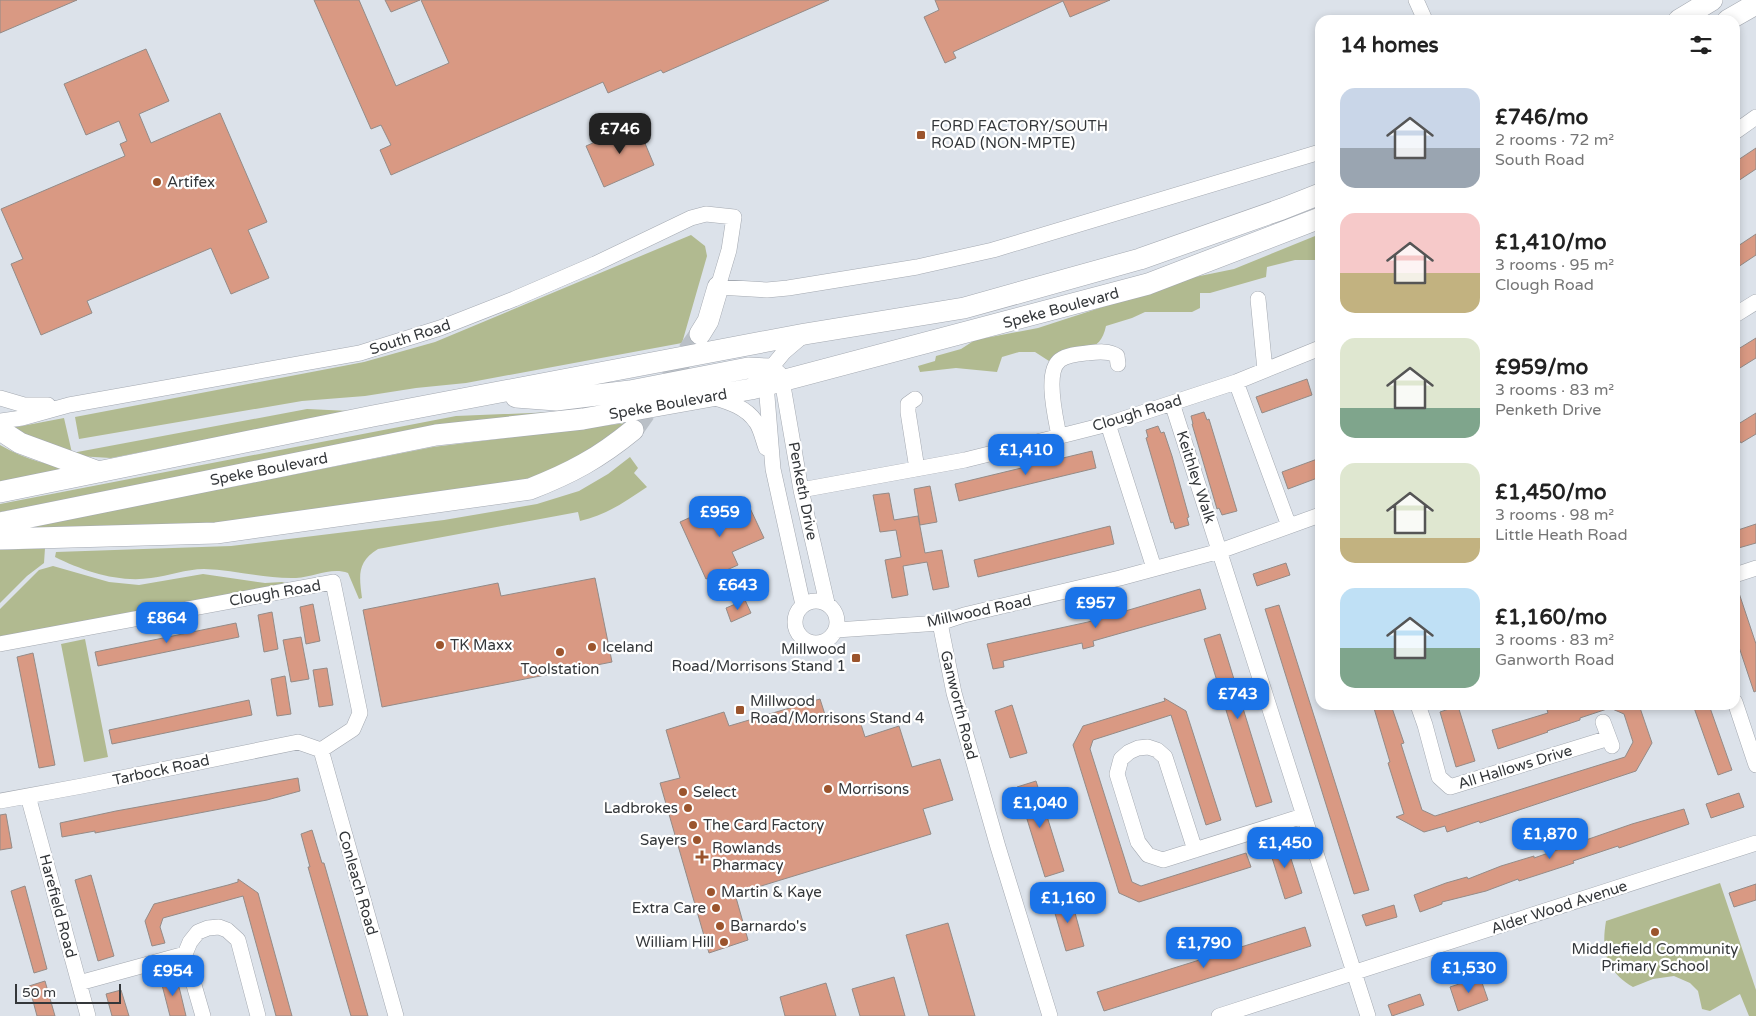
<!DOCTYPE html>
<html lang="en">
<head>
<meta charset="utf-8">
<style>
	body { margin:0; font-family:"Varela Round",sans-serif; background:#f2f2f2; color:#222; height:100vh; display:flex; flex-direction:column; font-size:19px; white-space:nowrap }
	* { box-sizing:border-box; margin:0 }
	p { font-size:16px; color:#767676 }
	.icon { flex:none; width:28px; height:28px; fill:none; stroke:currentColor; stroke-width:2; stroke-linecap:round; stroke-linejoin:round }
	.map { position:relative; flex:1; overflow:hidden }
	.side { position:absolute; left:1315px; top:15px; width:425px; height:695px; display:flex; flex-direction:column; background:#fff; border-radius:15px; box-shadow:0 2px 8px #0003 }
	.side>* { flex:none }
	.scale { position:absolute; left:15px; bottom:12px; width:106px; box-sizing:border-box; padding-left:5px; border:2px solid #34373a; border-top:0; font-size:14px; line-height:18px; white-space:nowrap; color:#34373a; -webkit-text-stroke:4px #fff; paint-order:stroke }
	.price { position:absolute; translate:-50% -42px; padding:0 11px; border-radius:10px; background:#1a73e8; color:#fff; font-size:16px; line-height:32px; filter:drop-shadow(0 1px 2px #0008) }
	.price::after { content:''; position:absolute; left:50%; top:30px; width:15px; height:11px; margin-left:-8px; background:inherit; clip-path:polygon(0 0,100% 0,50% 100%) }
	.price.current { background:#222; color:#fff }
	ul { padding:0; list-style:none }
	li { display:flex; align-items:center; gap:15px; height:125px; padding:0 25px }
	li span { display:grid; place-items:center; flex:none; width:140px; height:100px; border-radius:15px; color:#555 }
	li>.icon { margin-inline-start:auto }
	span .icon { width:60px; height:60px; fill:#fffc; stroke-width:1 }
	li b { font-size:21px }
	h2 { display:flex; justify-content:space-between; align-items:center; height:60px; padding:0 25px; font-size:21px }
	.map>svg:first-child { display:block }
</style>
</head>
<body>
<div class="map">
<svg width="1756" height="1016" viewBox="0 0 1756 1016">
	<rect width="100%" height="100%" fill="#dce2ea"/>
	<path fill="#b1ba90" d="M1320,234V260H1295L1267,267L1266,277L1210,293H1200V308L1192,312H1145L1132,318L1106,326C1100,355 1080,347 1058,354C1055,355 1052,358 1049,361L1035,352H1019L1002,357L997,372L956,368L920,372L918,366L935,361L936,356L961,349L975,340L1038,328L1195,277L1234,269Z
		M691,235L705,246L707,256L682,343L466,383L416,388L365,396L302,401L79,439L75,417L364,362L435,342Z
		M307,409L350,411L111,458L61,455L1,430L64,418L72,453Z
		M554,412L0,512V504L456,416Z
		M626,423L575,463L527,479L221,524L0,529L237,486L433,447Z
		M0,445C26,460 51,466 81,470L0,485Z
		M630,457L638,468L634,473L647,487C625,502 606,515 580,521L578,512L378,549C357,562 359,575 362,598L359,599L348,573C331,567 314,577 296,578C265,579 235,570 204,569C186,569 169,576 151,578C119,583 83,571 55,557L56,552L231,546L444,520L537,504L579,491L608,474Z
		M45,548L44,563L27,576L0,603V550Z
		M53,566L109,582L139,585L203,574L265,583L282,582L289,584L0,641V609L39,570Z
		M85,639L108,757L84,762L61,644Z
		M1720,883L1756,990V1016H1749L1740,994L1710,1011L1702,1009L1698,991L1690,983L1674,976L1653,979L1633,987C1606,971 1601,951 1606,921Z"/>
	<path fill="#d99983" stroke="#948b87" d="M0,0H77L0,33Z
		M314,0H359L396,86L449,63L421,0H829L663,73L661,70L608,93L603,82L391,175L380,150L391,145L381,125L371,129Z
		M385,0H420L391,12Z
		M935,0H1110L1070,17L1063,1L953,52L956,58L945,63L924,17L939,10Z
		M146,49L169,101L139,114L151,143L220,113L267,222L248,230L269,278L231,294L211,248L87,301L92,313L41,335L11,264L23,259L1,209L125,156L120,144L127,141L119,121L86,135L64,84Z
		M637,124L654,165L604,187L586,146Z
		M1756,148V169L1735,183V162Z
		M1756,234V255L1735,269V248Z
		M1756,338V358L1735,371V351Z
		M1307,379L1312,395L1262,413L1256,397Z
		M1204,412L1207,420L1209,419L1237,511L1222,515L1219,508L1217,509L1192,424H1193L1191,416Z
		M1756,413V434L1741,443L1735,433V426Z
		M1158,426L1161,433L1164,432L1172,456L1189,517L1187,518L1189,525L1175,529L1173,522L1171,523L1146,438L1148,437L1146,430Z
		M1092,451L1096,468L959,501L955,484Z
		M1320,458V477L1288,489L1282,472Z
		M930,486L937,522L920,525L914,489Z
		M889,493L894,520L918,516L925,553L942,550L949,587L933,590L927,562L903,566L908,595L892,598L885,560L901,557L896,530L880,532L873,495Z
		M749,506L764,538L732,552L738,565L706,579L680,522L713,507L719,520Z
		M1756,524V543L1735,549V531Z
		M1110,526L1114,544L978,577L974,560Z
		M1286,563L1290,575L1257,586L1253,574Z
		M595,578L612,662L382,707L363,610L498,583L501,596Z
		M1737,587L1756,644V691L1754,692L1735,635V588Z
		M1200,589L1206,609L1093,641L1094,646L1083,649L1082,643L1003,661L1004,667L993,669L987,644L1088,622Z
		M745,600L751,613L731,622L726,608Z
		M313,604L320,641L306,644L300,607Z
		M1279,605L1369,890L1354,894L1265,609Z
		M272,612L278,649L264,652L258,615Z
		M236,623L239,637L98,666L95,652Z
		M1220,634L1272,802L1256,807L1204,639Z
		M301,637L309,679L291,682L283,640Z
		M33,653L55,765L39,768L17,657Z
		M327,668L333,705L319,707L313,670Z
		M285,676L291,714L277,716L271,679Z
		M1164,698L1186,711L1221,820L1206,825L1171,715L1093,740L1090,749L1132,882L1141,886L1246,853L1251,867L1139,902L1119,893L1073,745L1083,726L1165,701Z
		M820,699L828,724L858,715L865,737L899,726L912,767L940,759L953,800L923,809L931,834L735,894L748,940L709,953L660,783L680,778L666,730L724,712L729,726Z
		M249,700L252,715L112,744L109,730Z
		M1012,705L1027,753L1010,758L995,711Z
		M1373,705H1391L1404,743L1401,744L1422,810L1435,816L1625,757L1633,742L1624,714L1610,708L1580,718V720L1547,731L1548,732L1498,749L1492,730L1548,713L1547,710L1565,705H1639L1652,743L1636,771L1480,823L1479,821L1447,832L1445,826L1424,832L1396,817L1404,814L1388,763L1390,762Z
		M1693,705H1709L1732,770L1718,775Z
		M1458,706L1475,761L1456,767L1440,712Z
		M298,778L300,791L267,800L95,833V831L62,837L60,823L116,811Z
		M1036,781L1064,871L1045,877L1017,787Z
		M1739,793L1744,807L1711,818L1706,804Z
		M1684,809L1689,824L1619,848L1618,846L1573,861L1574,863L1562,867L1519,881L1518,879L1486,891L1442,902V904L1420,912L1414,895L1446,883L1467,877L1468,879L1501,866L1534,856V858L1632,824Z
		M6,814L12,848L0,850V815Z
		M312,830L322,863H324L368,1016H351L308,867H310L301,834Z
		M1285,840L1302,893L1285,899L1268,845Z
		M91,875L114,956L98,961L75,880Z
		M238,879L258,893L292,1016H276L243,896L163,918L160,927L165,943L152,946L145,921L154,904L228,885L238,882Z
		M1756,884V900L1734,907L1729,893Z
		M25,886L47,969L34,973L11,891Z
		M1071,898L1084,946L1066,951L1052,903Z
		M1394,905L1397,917L1366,926L1362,915Z
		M948,923L975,1016H929L906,935Z
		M1305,927L1311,946L1104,1011L1097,992Z
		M176,977L180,991L186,1016H170L161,981Z
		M894,977L905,1016H860L852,989Z
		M1480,977L1488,1000L1458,1011L1450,987Z
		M45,981L55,1016H37L29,986Z
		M826,983L836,1016H785L780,997Z
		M121,990L129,1016H112L106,994Z
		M1420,994L1424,1005L1392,1016L1388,1005Z"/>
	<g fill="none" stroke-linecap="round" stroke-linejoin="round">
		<path stroke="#bac0c7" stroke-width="21" stroke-dasharray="21 11" stroke-linecap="butt" d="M633,430L700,334"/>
		<g stroke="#a4a9b1" stroke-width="16">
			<path id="minor" d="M1416,0L1425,20
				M1735,132L1756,117
				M1258,299L1265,370
				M1735,315L1756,302
				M782,380L801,490L827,603
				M1236,382L1289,526
				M712,397C729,402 746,407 756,422C761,429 763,440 766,448
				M0,398L24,405H48
				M915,399L908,404V412L917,469
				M1172,403L1368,1016
				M0,421L22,418L69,405L360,353L440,328L514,299L595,264L691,218L706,214L734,217L729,250L718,287L767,290L788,288L917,267L993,250L1320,152
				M1108,424L1154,568
				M1059,436C1056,419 1044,372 1060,360C1067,355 1078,354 1087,353C1096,352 1109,350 1117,356L1118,364
				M801,490L965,460L1108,424L1236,382L1320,348
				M1735,575L1756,568
				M795 622a21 21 0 1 1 42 0a21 21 0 1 1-42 0Z
				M803,605L773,469L766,384L770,369L784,352L804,335
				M940,623L954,693L998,847L1050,1016
				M836,630L940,623L964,615L1120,578L1220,551L1320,515
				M0,644L333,582L360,713L353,729L321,750
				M1735,702L1756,765
				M1418,705L1425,725L1439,777L1450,787L1609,738
				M1603,722L1612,746
				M321,750L396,1016
				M28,796L88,1016
				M0,801L82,786L298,742L321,750
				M1195,850L1165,757L1157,750L1148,747L1138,748L1129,752L1121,759L1117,774L1138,842L1148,855L1163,860L1303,816
				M79,983L185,954
				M203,1016L185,954L190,942L198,932L208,928L219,927L227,930L238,940L258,1016
				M1219,1016L1756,843"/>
		</g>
		<g stroke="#a4a9b1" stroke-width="22">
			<path id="highway" d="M1679,20L1712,0
				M1728,20L1756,4
				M700,334L708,321L718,287
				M516,397L556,400L630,391L748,368L770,369L782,380
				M0,430L20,443L99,472
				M0,492L373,416L805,334L964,308L1140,259L1282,209L1320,194
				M0,523L436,435L583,419L751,389L1148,284L1320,218
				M0,539L216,533L530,489C571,473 599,458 633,430"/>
		</g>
		<use href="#minor" stroke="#fff" stroke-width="15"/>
		<use href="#highway" stroke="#fff" stroke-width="21"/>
	</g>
	<g fill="#9b542d" stroke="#fff" stroke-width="2">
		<rect x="916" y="130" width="10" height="10" rx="2.5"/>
		<circle cx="157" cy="182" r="5"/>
		<circle cx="440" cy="645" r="5"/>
		<circle cx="592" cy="647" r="5"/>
		<circle cx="560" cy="652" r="5"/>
		<rect x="851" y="653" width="10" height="10" rx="2.5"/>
		<rect x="735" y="705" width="10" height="10" rx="2.5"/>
		<circle cx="828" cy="789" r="5"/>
		<circle cx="683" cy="792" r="5"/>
		<circle cx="688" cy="808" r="5"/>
		<circle cx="693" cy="825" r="5"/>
		<circle cx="697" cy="840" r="5"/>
		<path d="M699.5 849.5h5v5h5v5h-5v5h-5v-5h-5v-5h5z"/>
		<circle cx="711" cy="892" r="5"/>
		<circle cx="716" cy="908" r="5"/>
		<circle cx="720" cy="926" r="5"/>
		<circle cx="1655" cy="932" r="5"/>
		<circle cx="724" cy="942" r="5"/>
	</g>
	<g text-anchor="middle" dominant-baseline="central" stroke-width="4.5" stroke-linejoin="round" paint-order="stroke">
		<g font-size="15" fill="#34373a" stroke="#fff" text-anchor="start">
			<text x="931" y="126">FORD FACTORY/SOUTH<tspan x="931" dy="17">ROAD (NON-MPTE)</tspan></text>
			<text x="167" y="182">Artifex</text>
			<text x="450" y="645">TK Maxx</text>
			<text x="602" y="647">Iceland</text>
			<text x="846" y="649" text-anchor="end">Millwood<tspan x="846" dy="17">Road/Morrisons Stand 1</tspan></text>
			<text x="560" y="669" text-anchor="middle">Toolstation</text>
			<text x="750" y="701">Millwood<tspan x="750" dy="17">Road/Morrisons Stand 4</tspan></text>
			<text x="838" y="789">Morrisons</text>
			<text x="693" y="792">Select</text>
			<text x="678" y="808" text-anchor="end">Ladbrokes</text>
			<text x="703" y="825">The Card Factory</text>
			<text x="687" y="840" text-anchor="end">Sayers</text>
			<text x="712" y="848">Rowlands<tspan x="712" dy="17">Pharmacy</tspan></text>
			<text x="721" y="892">Martin &amp; Kaye</text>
			<text x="706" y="908" text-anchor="end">Extra Care</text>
			<text x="730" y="926">Barnardo's</text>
			<text x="714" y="942" text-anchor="end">William Hill</text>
			<text x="1655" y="949" text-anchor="middle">Middlefield Community<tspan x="1655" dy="17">Primary School</tspan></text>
		</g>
		<g font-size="15" fill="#34373a" stroke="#fff">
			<text transform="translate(1061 308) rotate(-15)">Speke Boulevard</text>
			<text transform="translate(410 337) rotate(-18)">South Road</text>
			<text transform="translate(668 404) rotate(-10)">Speke Boulevard</text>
			<text transform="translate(1137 413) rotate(-17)">Clough Road</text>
			<text transform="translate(269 469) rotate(-11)">Speke Boulevard</text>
			<text transform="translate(1196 477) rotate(72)">Keithley Walk</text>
			<text transform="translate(803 491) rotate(79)">Penketh Drive</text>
			<text transform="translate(275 593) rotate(-10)">Clough Road</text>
			<text transform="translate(979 611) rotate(-12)">Millwood Road</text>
			<text transform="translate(959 705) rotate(76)">Ganworth Road</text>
			<text transform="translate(1515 767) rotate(-17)">All Hallows Drive</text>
			<text transform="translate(161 770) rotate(-12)">Tarbock Road</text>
			<text transform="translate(358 883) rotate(74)">Conleach Road</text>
			<text transform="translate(58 906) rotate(75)">Harefield Road</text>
			<text transform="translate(1559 907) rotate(-18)">Alder Wood Avenue</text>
		</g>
	</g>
</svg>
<div class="scale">50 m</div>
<b class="price current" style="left:620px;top:155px">£746</b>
<b class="price" style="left:1026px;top:476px">£1,410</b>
<b class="price" style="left:720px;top:538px">£959</b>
<b class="price" style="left:738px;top:611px">£643</b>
<b class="price" style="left:1096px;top:629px">£957</b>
<b class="price" style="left:167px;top:644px">£864</b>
<b class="price" style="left:1238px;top:720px">£743</b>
<b class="price" style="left:1040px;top:829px">£1,040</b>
<b class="price" style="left:1550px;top:860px">£1,870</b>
<b class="price" style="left:1285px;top:869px">£1,450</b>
<b class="price" style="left:1068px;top:924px">£1,160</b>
<b class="price" style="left:1204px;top:969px">£1,790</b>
<b class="price" style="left:1469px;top:994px">£1,530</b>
<b class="price" style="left:173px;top:997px">£954</b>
<section class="side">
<h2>14 homes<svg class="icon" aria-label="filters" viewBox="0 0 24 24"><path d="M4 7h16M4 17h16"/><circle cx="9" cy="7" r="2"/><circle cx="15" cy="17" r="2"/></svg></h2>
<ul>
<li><span style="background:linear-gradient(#c9d6e8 60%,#9aa5b1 0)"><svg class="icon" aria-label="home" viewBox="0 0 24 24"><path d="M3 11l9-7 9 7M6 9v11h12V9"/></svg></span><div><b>£746/mo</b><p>2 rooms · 72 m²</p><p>South Road</p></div></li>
<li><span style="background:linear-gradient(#f6c9c9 60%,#c2b280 0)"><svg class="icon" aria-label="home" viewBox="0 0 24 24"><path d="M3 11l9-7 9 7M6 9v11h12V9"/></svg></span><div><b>£1,410/mo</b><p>3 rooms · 95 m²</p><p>Clough Road</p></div></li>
<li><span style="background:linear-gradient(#dfe7d0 70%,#7fa58c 0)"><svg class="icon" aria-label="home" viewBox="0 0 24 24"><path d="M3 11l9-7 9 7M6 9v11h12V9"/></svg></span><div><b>£959/mo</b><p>3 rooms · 83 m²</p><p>Penketh Drive</p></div></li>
<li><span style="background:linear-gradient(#dfe7d0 75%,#c2b280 0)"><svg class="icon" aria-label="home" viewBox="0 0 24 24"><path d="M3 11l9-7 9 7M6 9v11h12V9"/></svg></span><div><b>£1,450/mo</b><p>3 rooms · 98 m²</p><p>Little Heath Road</p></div></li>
<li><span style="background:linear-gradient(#bfe0f5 60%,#7fa58c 0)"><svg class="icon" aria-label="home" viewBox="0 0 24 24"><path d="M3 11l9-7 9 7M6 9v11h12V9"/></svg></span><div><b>£1,160/mo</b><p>3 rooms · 83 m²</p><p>Ganworth Road</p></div></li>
</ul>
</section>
</div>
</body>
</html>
